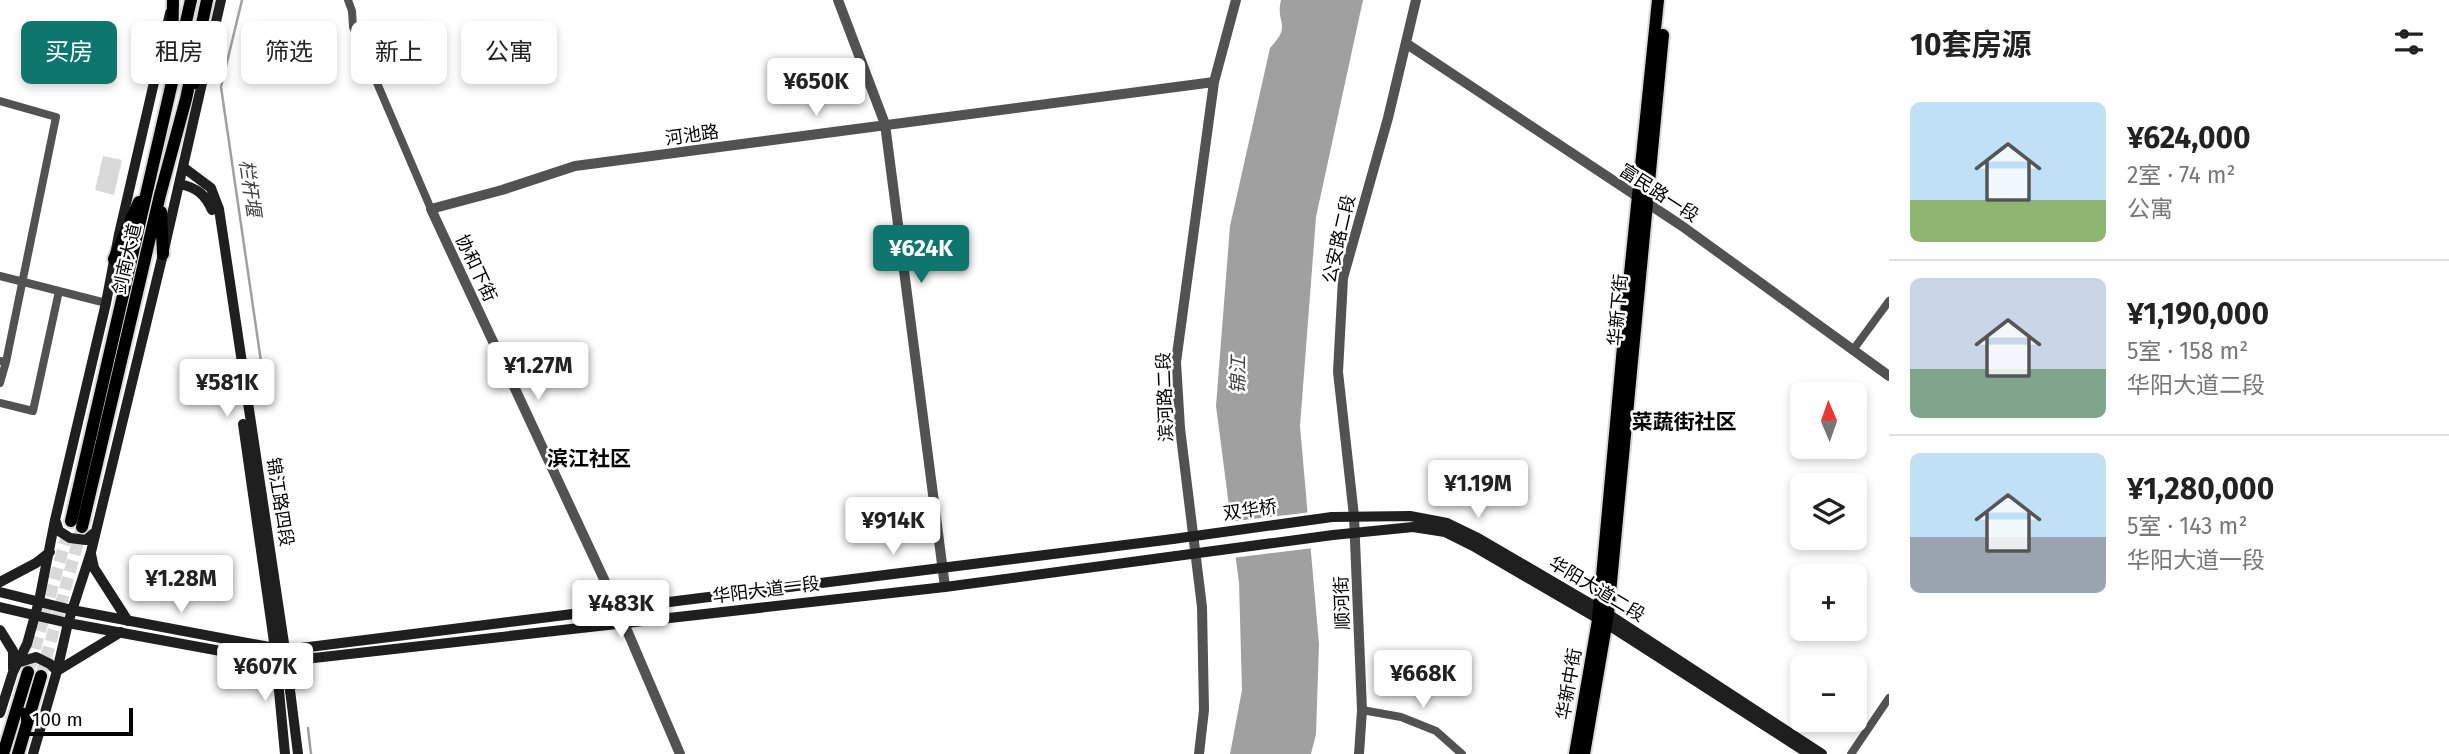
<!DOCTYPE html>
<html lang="zh">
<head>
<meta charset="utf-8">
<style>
	body { margin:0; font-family:"Fira Sans","Noto Sans SC",sans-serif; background:#f2f2f2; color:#222; height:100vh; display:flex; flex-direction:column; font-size:26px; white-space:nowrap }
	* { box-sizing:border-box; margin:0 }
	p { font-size:23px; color:#767676 }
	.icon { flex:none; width:38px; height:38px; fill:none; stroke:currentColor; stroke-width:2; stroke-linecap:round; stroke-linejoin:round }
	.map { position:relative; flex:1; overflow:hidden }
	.sheet { display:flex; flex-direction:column; background:#fff; width:560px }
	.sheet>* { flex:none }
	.banner { position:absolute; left:21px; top:21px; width:665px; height:63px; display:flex; gap:14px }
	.needle { width:46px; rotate:358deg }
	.buttons { position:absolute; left:1790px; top:382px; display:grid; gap:14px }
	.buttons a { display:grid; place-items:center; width:77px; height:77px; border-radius:10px; background:#fff; box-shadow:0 4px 10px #0003; font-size:35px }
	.scale { position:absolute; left:21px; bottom:18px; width:112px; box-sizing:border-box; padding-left:7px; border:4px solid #000; border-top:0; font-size:19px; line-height:24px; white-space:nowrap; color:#000; -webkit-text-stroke:5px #fff; paint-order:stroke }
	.price { position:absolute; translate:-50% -60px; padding:0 16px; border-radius:7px; background:#fff; color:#222; font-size:23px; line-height:46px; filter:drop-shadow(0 2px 4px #0008) }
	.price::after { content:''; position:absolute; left:50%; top:42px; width:21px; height:16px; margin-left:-10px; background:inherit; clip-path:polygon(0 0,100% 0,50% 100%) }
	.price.current { background:#0f766e; color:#fff }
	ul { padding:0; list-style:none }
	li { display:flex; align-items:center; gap:21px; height:175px; padding:0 21px }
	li+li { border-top:2px solid #e0e0e0 }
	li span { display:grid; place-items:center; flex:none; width:196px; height:140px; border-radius:10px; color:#555 }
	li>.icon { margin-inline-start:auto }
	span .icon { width:84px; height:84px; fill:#fffc; stroke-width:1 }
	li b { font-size:30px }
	h2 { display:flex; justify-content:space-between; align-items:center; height:84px; padding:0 21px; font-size:30px }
	.pill { padding:0 24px; border-radius:10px; background:#fff; box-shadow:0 4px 10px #0003; font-size:24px; line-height:63px }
	.pill.current { background:#0f766e; color:#fff }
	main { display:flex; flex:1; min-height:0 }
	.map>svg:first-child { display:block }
</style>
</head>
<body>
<main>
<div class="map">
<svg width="1889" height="754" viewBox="0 0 1889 754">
	<rect width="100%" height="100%" fill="#fff"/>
	<path fill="#d9d9d9" d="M103,156L122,160L114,195L95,190Z"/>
	<path fill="#a0a0a0" d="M1281,0H1363L1316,217L1300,426L1319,644L1316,734L1311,754H1230L1242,690L1239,583L1216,406L1230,226L1270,48C1293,24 1275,24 1281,0Z"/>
	<path fill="#fff" d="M1311,512L1314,548L1232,558L1228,522Z"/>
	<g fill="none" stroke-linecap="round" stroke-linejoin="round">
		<path stroke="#a0a0a0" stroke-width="2.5" d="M242,0L221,87L264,382
			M308,728L311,754"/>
		<path stroke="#d9d9d9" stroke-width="12" stroke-dasharray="12 6" stroke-linecap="butt" d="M30,666L71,521
			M41,676L81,531"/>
		<g stroke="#dbdbdb" stroke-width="16">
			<path id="primary" d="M1575,754L1598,620L1627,303L1658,0
				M1584,754L1608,614L1663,35"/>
		</g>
		<g stroke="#dbdbdb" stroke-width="16">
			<path id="trunk" d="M172,56L173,0
				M194,83L211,49
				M161,212L163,254
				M114,259L139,202
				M71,521L191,0
				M82,527L160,195L186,99L207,0
				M3,754L28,672
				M18,754L41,676"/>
		</g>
		<path stroke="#525252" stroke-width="8" d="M348,0L352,11L353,27L431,209
			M0,101L56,117L6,362L0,361
			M0,276L106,303
			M1853,350L1889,301
			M0,383L6,362
			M0,403L33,411L59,291
			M1362,710L1401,717L1436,731L1462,754
			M1851,754L1889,698"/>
		<path stroke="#525252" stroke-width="10" d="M838,0L885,124L945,587
			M1407,44L1682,226L1889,376
			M680,754L617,607L431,209L502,190L575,166L1214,82
			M1199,754L1204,710L1202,607L1180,428L1176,362L1214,82L1236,0
			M1359,754L1362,710L1354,516L1338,372L1343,278L1388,118L1416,0"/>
		<path stroke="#1f1f1f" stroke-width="10" d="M183,167L211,188L219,209L285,650L298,754
			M180,184C197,188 205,194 212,210
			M243,424L275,649L285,754
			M1332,517L1410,516L1447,523L1478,538L1608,614L1822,754
			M56,522L59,531L70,538L86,540L94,533
			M1333,535L1413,527L1445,532L1473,546L1607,624L1809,754
			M91,554L94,568L128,621
			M0,582L36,563L50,552
			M0,592L72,610L285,650L1173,539
			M0,607L68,623L248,656L287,661L945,587L1176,556
			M0,630L13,651V669
			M17,663L36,657L50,664L57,671L121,632
			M0,713L13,672L27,644L39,601L55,520L106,303L119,234L170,13
			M33,754L57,671L68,623L91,552L163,254L221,0"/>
		<use href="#primary" stroke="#000" stroke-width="12"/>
		<use href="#trunk" stroke="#000" stroke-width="12"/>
		<path stroke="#1f1f1f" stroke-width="10" d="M1173,539L1332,517
			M1176,556L1333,535"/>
	</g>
	<g text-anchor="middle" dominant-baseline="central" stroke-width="5" stroke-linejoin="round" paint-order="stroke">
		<g font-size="18" fill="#000" stroke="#fff">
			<text transform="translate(692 135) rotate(-8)">河池路</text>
			<text transform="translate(1659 193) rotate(33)">富民路一段</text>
			<text transform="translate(1339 239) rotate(-77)">公安路二段</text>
			<text transform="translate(127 259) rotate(-77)">剑南大道</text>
			<text transform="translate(476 268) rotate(65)">协和下街</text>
			<text transform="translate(1618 310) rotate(-85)">华新下街</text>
			<text transform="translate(1165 397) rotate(-92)">滨河路二段</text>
			<text transform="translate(280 502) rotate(81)">锦江路四段</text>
			<text transform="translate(1250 510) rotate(-8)">双华桥</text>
			<text transform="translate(1597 589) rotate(31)">华阳大道二段</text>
			<text transform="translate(766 590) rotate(-7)">华阳大道一段</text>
			<text transform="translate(1342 603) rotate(-92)">顺河街</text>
			<text transform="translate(1569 684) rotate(-80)">华新中街</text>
		</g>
		<g font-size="19" font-style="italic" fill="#414141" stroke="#fff">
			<text transform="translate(250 188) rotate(82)">栏杆堰</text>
			<text transform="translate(1238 375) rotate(-89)">锦江</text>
		</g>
		<g font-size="21" font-weight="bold" fill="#000" stroke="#fff">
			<text x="1684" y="422">菜蔬街社区</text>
			<text x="589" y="459">滨江社区</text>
		</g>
	</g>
</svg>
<div class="buttons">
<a><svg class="needle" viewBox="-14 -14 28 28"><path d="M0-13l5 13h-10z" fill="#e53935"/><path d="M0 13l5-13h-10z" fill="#767676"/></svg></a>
<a><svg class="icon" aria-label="layers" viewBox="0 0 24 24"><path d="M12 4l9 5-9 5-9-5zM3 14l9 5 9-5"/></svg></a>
<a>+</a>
<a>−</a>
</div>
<div class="scale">100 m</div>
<b class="price" style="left:816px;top:118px">¥650K</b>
<b class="price current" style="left:921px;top:285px">¥624K</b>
<b class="price" style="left:538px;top:402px">¥1.27M</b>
<b class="price" style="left:227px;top:419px">¥581K</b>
<b class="price" style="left:1478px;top:520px">¥1.19M</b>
<b class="price" style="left:893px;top:557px">¥914K</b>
<b class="price" style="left:181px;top:615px">¥1.28M</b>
<b class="price" style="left:621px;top:640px">¥483K</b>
<b class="price" style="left:265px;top:703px">¥607K</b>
<b class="price" style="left:1423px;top:710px">¥668K</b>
<div class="banner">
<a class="pill current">买房</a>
<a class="pill">租房</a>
<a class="pill">筛选</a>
<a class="pill">新上</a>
<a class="pill">公寓</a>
</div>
</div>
<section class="sheet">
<h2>10套房源<svg class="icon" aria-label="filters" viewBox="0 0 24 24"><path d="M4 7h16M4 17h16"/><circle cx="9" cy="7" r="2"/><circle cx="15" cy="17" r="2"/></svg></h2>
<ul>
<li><span style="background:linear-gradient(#bfe0f5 70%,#8fb573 0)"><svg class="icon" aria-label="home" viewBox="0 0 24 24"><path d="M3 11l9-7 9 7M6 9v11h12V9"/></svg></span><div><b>¥624,000</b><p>2室 · 74 m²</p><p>公寓</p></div></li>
<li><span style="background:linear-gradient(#c9d6e8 65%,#7fa58c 0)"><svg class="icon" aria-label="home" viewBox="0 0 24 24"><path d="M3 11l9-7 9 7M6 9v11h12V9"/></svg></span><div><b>¥1,190,000</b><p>5室 · 158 m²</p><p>华阳大道二段</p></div></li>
<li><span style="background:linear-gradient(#bfe0f5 60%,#9aa5b1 0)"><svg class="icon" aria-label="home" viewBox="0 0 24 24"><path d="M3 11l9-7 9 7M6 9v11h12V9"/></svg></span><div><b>¥1,280,000</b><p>5室 · 143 m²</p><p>华阳大道一段</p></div></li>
</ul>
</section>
</main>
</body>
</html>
